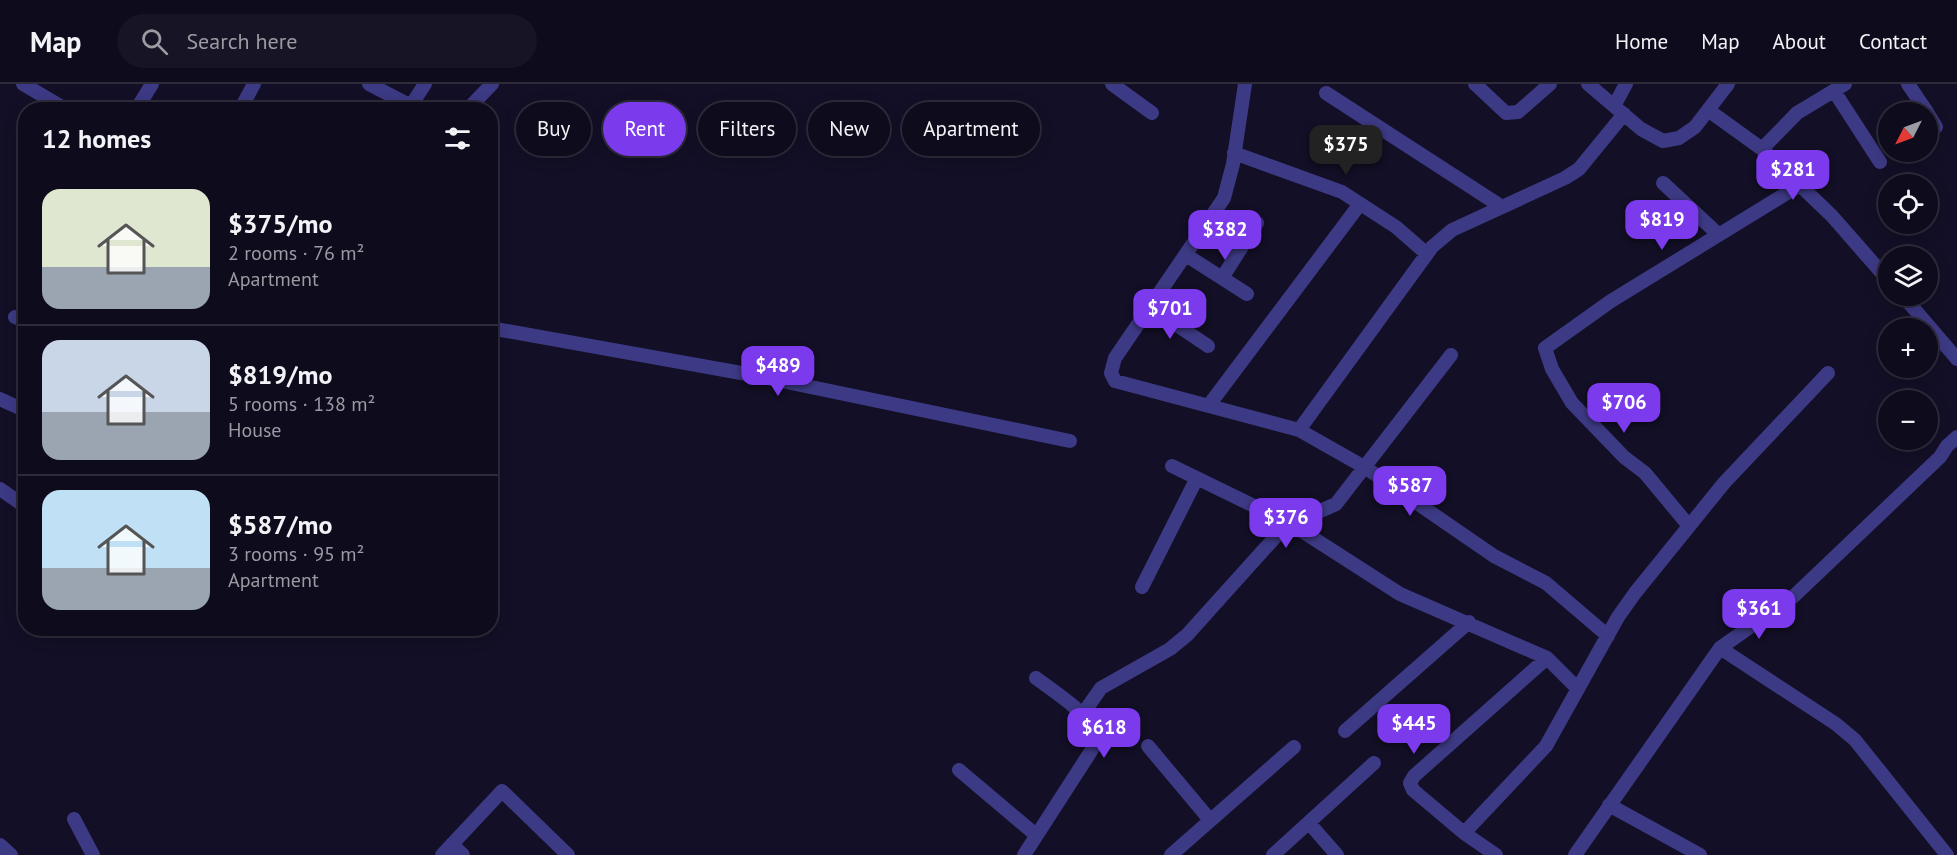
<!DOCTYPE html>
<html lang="en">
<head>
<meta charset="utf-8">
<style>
	body { margin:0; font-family:"PT Sans",sans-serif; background:#171425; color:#f1f3f6; height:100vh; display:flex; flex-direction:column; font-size:22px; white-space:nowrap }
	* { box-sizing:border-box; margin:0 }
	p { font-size:20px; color:#9b9ba3 }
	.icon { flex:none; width:33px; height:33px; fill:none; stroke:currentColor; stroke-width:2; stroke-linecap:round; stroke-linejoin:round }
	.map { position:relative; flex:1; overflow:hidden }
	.details { position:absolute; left:18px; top:18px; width:480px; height:534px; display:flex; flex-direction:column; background:#0e0b1c; border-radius:24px; box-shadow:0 3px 15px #0003,0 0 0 2px #2e2b3b }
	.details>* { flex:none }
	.guide { position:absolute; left:516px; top:18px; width:570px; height:54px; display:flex; gap:12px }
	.needle { width:39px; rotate:228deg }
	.tools { position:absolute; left:1878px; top:18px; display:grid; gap:12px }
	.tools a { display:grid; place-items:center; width:60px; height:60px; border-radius:50%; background:#0e0b1c; box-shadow:0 3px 15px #0003,0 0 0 2px #2e2b3b; font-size:30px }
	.price { position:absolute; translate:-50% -51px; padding:0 14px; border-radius:12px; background:#7c3aed; color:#fff; font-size:20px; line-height:39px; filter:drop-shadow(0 2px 3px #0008) }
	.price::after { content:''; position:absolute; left:50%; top:36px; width:18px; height:14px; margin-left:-9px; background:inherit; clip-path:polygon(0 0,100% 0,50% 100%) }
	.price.on { background:#222; color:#fff }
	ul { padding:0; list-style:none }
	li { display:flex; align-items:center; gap:18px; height:150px; padding:0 24px }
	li+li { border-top:2px solid #2e2b3b }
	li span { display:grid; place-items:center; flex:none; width:168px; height:120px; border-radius:18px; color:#555 }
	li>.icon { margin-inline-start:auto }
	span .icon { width:72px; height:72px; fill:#fffc; stroke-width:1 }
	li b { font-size:26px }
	h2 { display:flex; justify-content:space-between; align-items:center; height:72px; padding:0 24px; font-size:26px }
	.tag { padding:0 21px; border-radius:27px; background:#0e0b1c; box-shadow:0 3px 15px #0003,0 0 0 2px #2e2b3b; font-size:21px; line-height:54px }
	.tag.on { background:#7c3aed; color:#fff }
	header { display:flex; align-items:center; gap:36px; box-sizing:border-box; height:84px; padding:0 30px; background:#0e0b1c; border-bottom:2px solid #2e2b3b }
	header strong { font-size:28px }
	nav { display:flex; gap:33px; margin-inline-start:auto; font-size:21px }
	.search { width:420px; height:54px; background:#171425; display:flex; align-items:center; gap:15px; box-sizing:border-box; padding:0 21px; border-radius:33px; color:#9b9ba3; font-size:22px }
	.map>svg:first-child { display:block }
</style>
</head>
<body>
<header>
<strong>Map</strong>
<div class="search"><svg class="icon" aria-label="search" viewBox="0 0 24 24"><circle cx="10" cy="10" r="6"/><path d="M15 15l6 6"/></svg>Search here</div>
<nav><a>Home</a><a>Map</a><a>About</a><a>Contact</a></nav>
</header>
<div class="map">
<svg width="1957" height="771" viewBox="0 0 1957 771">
	<rect width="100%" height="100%" fill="#130f26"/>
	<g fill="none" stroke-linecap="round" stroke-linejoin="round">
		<path stroke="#3d3a85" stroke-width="14" d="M23,0L67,26
			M369,0L419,26
			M1112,0L1152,29
			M1245,0L1233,80L1224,114L1115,274L1111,289L1115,297L1299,346L1366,384L1494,472L1546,499L1608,552
			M1475,0L1506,29L1518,28L1550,0
			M1588,0L1641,45L1663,57L1679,54L1695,43L1728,0
			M1908,0L1927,28
			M1834,7L1880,78
			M1326,9L1502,123
			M1614,22L1626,0
			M136,26L152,0
			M240,26L254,0
			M408,26L425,0
			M467,26L492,0
			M1708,26L1762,65L1832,132L1888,196
			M1928,30L1936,43
			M1762,65L1797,29L1845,0
			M1234,69L1342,108L1396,143L1427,170
			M1663,99L1719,151
			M1186,171L1247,210
			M1222,194L1257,139
			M1903,212L1957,275
			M1150,223L1208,262
			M15,233L26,238
			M490,244L758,292L1070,357
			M0,315L26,327
			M1209,321L1360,120
			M1299,346L1432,163L1452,146L1565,94L1579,85L1624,30
			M1172,382L1291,440L1400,510L1547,574L1578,605
			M0,405L26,423
			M1689,442L1645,389L1624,373L1572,319L1552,285L1545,264L1611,217L1800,101
			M1142,503L1197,394
			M1720,564L1836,640L1855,656L1947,771
			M1082,631L1101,604L1170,565L1187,551L1278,450L1291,440L1336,420L1451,271
			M1345,647L1469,538
			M1148,662L1210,736
			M959,686L1036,751
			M1609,721L1700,771
			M74,735L93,771
			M1309,739L1337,771
			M1464,749L1546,662L1618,533L1635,509L1724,399L1828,289
			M452,760L463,771
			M0,761L11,771
			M442,771L502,707L568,771
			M1024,771L1093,664C1094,658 1097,652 1094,646C1085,627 1053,607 1036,594
			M1171,771L1294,663
			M1273,771L1374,679
			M1496,771L1464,749L1413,706L1410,699L1414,692L1547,574
			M1575,771L1720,564L1794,512L1940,373L1947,362L1957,353"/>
	</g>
</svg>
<div class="tools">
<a><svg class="needle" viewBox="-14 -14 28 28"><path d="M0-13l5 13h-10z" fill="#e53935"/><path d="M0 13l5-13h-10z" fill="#9b9ba3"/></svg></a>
<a><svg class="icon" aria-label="locate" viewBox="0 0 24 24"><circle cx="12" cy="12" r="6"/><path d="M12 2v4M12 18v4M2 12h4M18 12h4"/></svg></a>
<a><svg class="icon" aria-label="layers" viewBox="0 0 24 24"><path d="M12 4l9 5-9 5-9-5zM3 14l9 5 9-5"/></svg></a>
<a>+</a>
<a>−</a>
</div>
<b class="price on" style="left:1346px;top:92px">$375</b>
<b class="price" style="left:1793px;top:117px">$281</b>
<b class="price" style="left:1662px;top:167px">$819</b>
<b class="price" style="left:1225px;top:177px">$382</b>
<b class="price" style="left:1170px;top:256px">$701</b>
<b class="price" style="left:778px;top:313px">$489</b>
<b class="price" style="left:1624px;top:350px">$706</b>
<b class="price" style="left:1410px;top:433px">$587</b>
<b class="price" style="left:1286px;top:465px">$376</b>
<b class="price" style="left:1759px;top:556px">$361</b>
<b class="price" style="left:1414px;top:671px">$445</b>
<b class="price" style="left:1104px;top:675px">$618</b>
<div class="guide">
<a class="tag">Buy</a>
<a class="tag on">Rent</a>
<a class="tag">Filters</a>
<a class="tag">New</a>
<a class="tag">Apartment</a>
</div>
<section class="details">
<h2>12 homes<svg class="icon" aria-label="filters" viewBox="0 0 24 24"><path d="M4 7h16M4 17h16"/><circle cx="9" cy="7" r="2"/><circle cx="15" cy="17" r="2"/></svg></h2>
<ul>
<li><span style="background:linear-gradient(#dfe7d0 65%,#9aa5b1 0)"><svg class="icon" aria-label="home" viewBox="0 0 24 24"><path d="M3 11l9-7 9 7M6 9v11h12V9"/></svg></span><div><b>$375/mo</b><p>2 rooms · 76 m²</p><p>Apartment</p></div></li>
<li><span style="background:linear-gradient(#c9d6e8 60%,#9aa5b1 0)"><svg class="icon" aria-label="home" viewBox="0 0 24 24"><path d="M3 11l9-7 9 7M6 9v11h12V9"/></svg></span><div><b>$819/mo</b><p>5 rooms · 138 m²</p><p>House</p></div></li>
<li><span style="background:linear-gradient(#bfe0f5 65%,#9aa5b1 0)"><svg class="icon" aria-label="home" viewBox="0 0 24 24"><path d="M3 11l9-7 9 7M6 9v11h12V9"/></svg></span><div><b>$587/mo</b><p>3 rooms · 95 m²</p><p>Apartment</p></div></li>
</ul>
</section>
</div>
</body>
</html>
